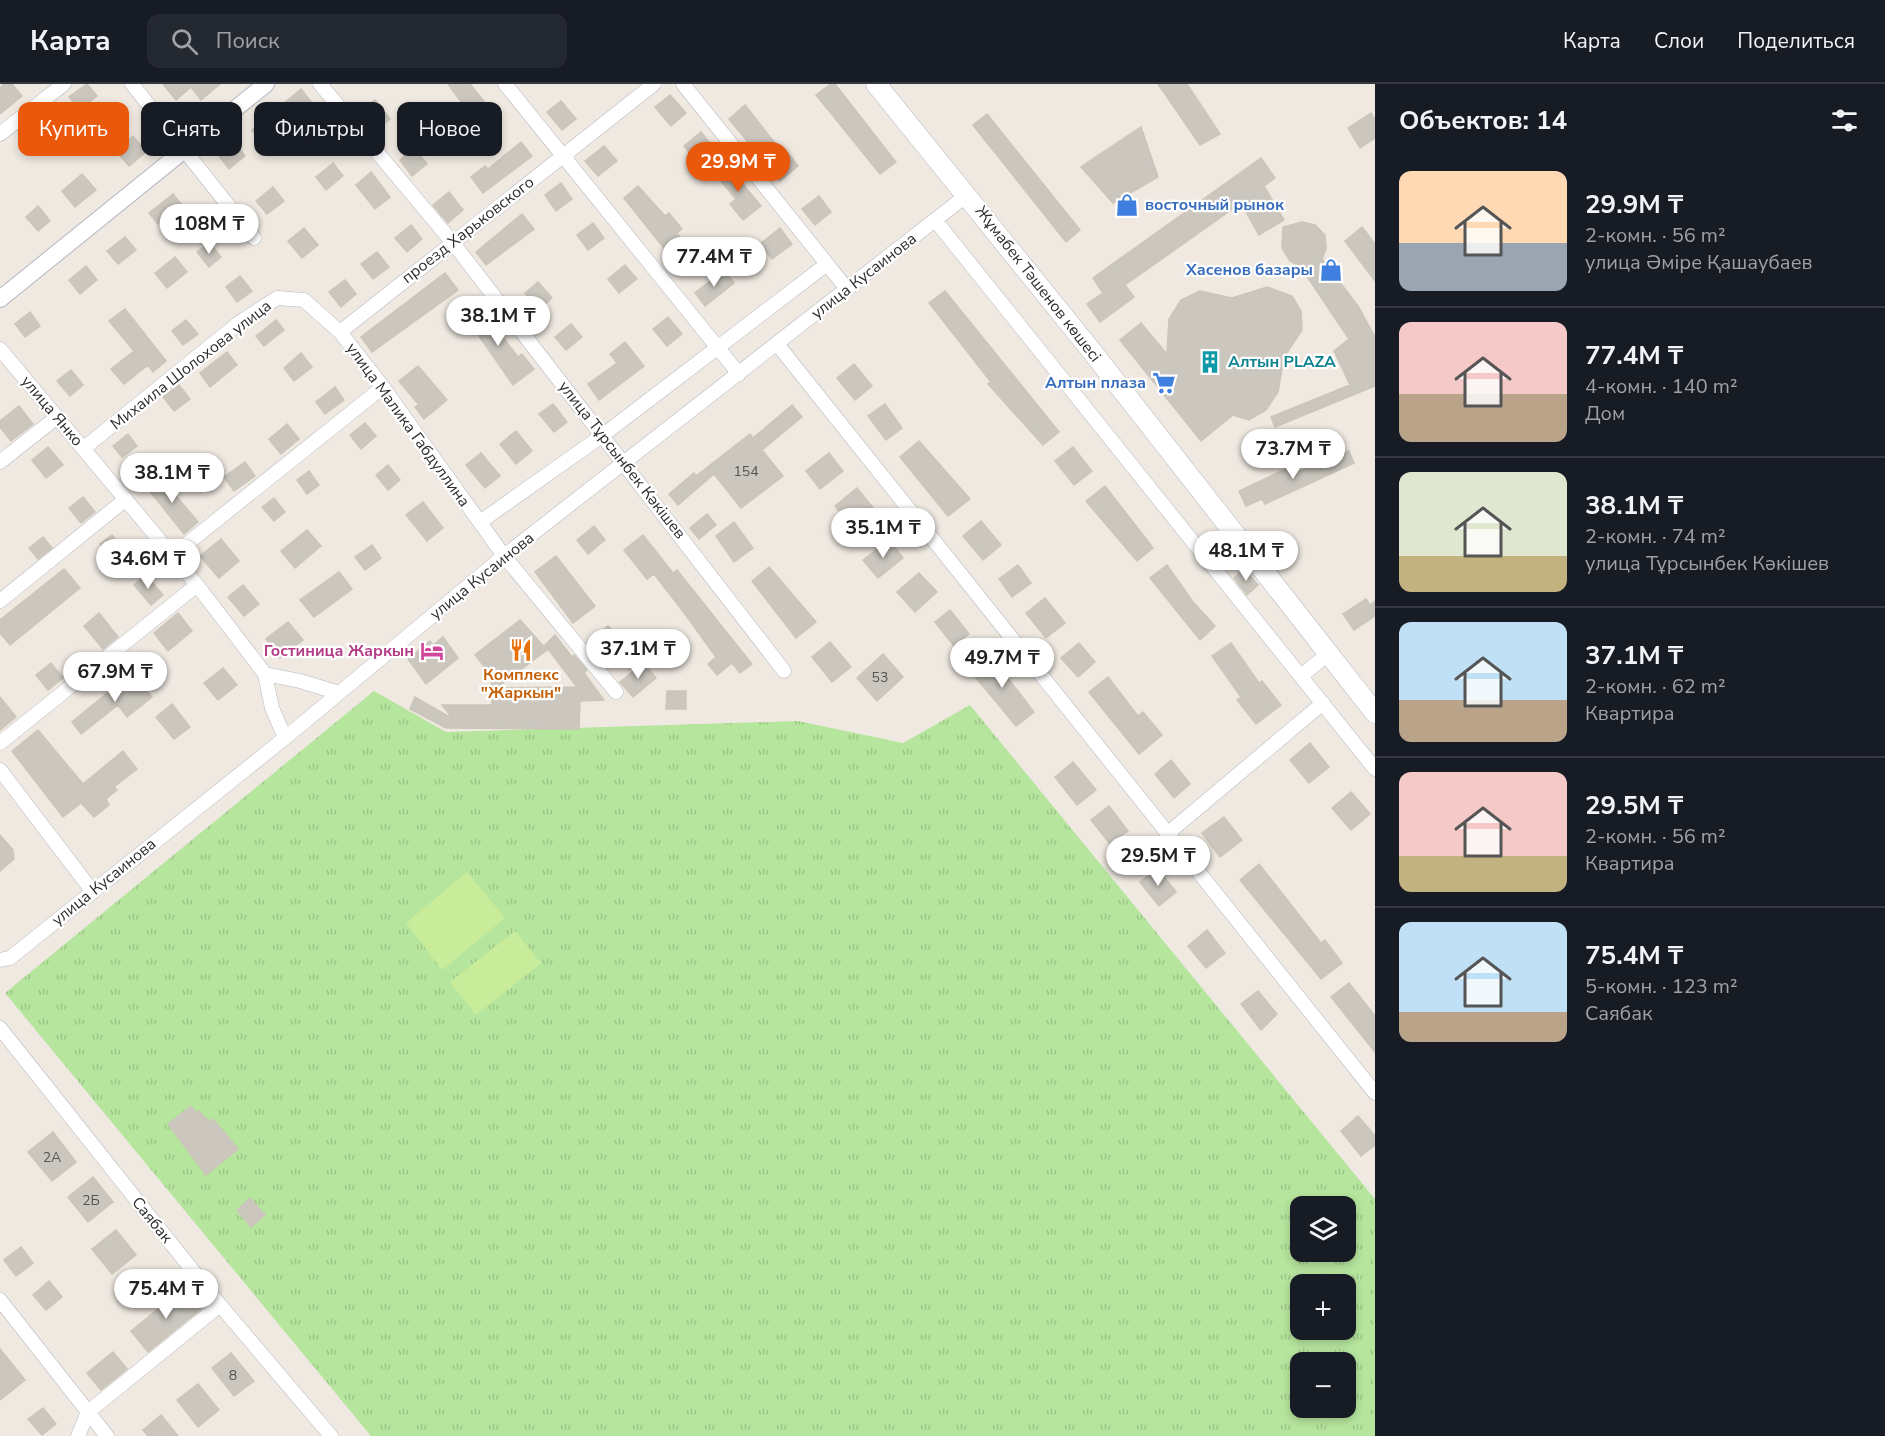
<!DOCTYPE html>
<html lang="ru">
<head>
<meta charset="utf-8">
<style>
	body { margin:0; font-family:"Nunito Sans",sans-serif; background:#242831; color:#f1f3f6; height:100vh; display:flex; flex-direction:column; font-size:22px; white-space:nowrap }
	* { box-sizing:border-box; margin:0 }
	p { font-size:20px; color:#9ea1a6 }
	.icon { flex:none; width:33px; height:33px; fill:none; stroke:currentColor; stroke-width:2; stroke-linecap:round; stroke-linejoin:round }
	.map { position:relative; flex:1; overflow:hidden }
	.sheet { display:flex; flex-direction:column; background:#171b24; width:510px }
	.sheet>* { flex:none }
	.guide { position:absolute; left:18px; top:18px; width:570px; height:54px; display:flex; gap:12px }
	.tools { position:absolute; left:1290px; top:1112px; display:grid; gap:12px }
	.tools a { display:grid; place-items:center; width:66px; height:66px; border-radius:12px; background:#171b24; box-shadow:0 3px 9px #0003; font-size:30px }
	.price { position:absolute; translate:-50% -51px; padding:0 14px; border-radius:21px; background:#fff; color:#222; font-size:20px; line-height:39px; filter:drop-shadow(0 2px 3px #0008) }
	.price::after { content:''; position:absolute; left:50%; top:36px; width:18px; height:14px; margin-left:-9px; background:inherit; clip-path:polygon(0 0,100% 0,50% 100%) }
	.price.on { background:#ea580c; color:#fff }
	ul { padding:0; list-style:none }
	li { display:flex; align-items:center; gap:18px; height:150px; padding:0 24px }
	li+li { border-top:2px solid #363941 }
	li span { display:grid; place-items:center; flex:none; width:168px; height:120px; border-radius:12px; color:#555 }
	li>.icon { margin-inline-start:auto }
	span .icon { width:72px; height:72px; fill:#fffc; stroke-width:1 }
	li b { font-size:26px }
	h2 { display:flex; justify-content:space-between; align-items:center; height:72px; padding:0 24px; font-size:26px }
	.pill { padding:0 21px; border-radius:12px; background:#171b24; box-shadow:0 3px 9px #0003; font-size:21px; line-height:54px }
	.pill.on { background:#ea580c; color:#fff }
	header { display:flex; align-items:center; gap:36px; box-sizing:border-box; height:84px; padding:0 30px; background:#171b24; border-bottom:2px solid #363941 }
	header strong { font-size:28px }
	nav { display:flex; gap:33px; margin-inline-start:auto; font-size:21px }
	.search { width:420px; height:54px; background:#242831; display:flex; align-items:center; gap:15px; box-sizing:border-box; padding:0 21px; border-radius:12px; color:#9ea1a6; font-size:22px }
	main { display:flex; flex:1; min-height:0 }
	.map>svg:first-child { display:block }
</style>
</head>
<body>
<header>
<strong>Карта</strong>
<div class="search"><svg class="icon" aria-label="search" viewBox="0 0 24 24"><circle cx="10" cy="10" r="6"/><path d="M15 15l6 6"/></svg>Поиск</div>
<nav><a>Карта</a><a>Слои</a><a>Поделиться</a></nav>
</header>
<main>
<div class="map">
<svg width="1375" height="1352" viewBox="0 0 1375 1352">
	<defs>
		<pattern id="park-tufts" width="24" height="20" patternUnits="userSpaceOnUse" patternTransform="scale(1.5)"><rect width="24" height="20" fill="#b6e59e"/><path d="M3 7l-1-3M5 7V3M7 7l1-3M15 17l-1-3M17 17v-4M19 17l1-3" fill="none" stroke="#9dc588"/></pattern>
	</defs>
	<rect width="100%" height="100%" fill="#efe9e1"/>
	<path fill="url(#park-tufts)" fill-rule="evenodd" d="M374,607L446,648L798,637L903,659L970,621L1375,1115V1352H371L5,909ZM1300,1122H1346V1167H1300ZM1300,1200H1346V1245H1300ZM1300,1278H1346V1323H1300Z"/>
	<path fill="#c9ec9a" d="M467,788L505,834L442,886L406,839Z
		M515,847L541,879L476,931L450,898Z"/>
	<path fill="#cbc7bf" stroke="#cbc5ba" stroke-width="1.5" d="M4,0H12L22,12L0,30V4Z
		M87,0L97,12L80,26L69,13Z
		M163,0H220L201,16L191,3L176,16Z
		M448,0H470L494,30L479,42Z
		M831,0H835L896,78L880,90L816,11Z
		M1158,0H1187L1220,50L1200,61Z
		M301,5L324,34L328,31L337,43L321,56L301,31L264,61L252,46Z
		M670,11L686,29L671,42L655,23Z
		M375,16L390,35L376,46L361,27Z
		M561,17L576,35L562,46L547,28Z
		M745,21L785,72L788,69L798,82L780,97L729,35Z
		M1371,29L1375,36V54L1360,64L1348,44Z
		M987,30L1080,146L1066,158L973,41Z
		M38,41L51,57L39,67L26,51Z
		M1141,43L1158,93L1113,119L1081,83Z
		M701,48L713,63L696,77L684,62Z
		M133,52L146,68L129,82L116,67Z
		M521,58L532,72L483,109L471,93L485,82L488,85Z
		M235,59L245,72L229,85L219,72Z
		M604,62L617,77L598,92L585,77Z
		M414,64L427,80L412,92L400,76Z
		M1261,74L1275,94L1264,102L1284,136L1259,151L1241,119L1125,201L1134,213L1100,238L1087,220L1103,209L1093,194Z
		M333,79L343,92L326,106L316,93Z
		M727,81L761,122L743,136L730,120L736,115L715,90Z
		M371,88L390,113L375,125L356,101Z
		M82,90L96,106L75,123L62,107Z
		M561,99L572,115L556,127L545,111Z
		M638,102L665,132L669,129L682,145L677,149L698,177L683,188L624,114Z
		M273,103L284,117L267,130L256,117Z
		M449,108L463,126L448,139L433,121Z
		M173,110L182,121L158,140L149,129Z
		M819,112L831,128L815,141L802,125Z
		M38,122L50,137L38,147L26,133Z
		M522,130L534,145L486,181L476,168Z
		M1302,138L1315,141L1325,151L1326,165L1322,175L1358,222L1375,253V302L1275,343L1271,333L1350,301L1334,267L1349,255L1300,182L1290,177L1282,164L1283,143Z
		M593,139L604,154L588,166L577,151Z
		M411,141L422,155L407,168L395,154Z
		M1362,143L1375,160V197L1345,157Z
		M304,144L318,161L302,174L288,157Z
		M780,144L792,160L772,175L760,160Z
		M125,153L136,166L118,180L107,167Z
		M210,159L221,173L209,183L197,168Z
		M377,168L389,183L373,195L361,180Z
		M175,173L187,188L167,204L155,189Z
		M625,181L637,195L619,209L608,195Z
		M86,182L97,196L80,210L69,196Z
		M724,186L734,199L705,222L695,209Z
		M445,189L458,206L372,268L361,253Z
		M240,192L252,207L237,218L226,203Z
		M345,196L356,210L341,223L329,208Z
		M538,198L552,214L539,226L525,209Z
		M1267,203L1292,212L1301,227L1302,246L1284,273L1278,308L1266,326L1249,336L1233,331L1201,357L1120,256L1141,239L1167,270L1169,235L1181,216L1200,207L1232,214Z
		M945,207L1059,348L1043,361L988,300L991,298L929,219Z
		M477,223L499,254L502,252L518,273L522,270L534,285L513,301L477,249L474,251L462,234Z
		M125,225L166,277L153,288L148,281L124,300L111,285L134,267L109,237Z
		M30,228L40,242L25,253L15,240Z
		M668,233L682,250L667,262L653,245Z
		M186,236L198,250L183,261L172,247Z
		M276,236L284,246L264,262L256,252Z
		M571,240L582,253L566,266L555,253Z
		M625,258L644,282L599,316L588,300L617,279L610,270Z
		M227,268L237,281L210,303L200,289Z
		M301,269L312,283L294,297L284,284Z
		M854,280L872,302L855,316L837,294Z
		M418,282L447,316L424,335L415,323L419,321L399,297Z
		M71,286L83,301L70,312L57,297Z
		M179,301L190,315L174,327L163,313Z
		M335,303L344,316L325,330L316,318Z
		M553,320L567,338L554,348L539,330Z
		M885,320L902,344L886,356L868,332Z
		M792,321L802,333L762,366L783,392L741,424L714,390L678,421L669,410L694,389L696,392L750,350L753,354Z
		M19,322L33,340L11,357L0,343V337Z
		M365,339L376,352L361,365L350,351Z
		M287,340L299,355L281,370L269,355Z
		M516,347L532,367L516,380L500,360Z
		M128,350L137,362L122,373L113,362Z
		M919,357L970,415L948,432L900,373Z
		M48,363L63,381L46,394L32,376Z
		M1073,363L1092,387L1074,401L1055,377Z
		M1349,367L1354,379L1265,420L1262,415L1246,422L1239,407L1288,384L1291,391Z
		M481,369L500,392L485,404L466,381Z
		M829,369L843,387L820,405L806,387Z
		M245,378L255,392L234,407L224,393Z
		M388,381L400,396L388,406L376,391Z
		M309,387L319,401L307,410L297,396Z
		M158,390L198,438L184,450L145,401Z
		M1105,402L1153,464L1137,477L1086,417Z
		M857,404L878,430L856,447L835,422Z
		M83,413L95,428L81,439L69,424Z
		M274,414L285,428L274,437L262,423Z
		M423,418L443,444L427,457L406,431Z
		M707,430L716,441L699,455L690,444Z
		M981,437L1001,461L983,476L963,452Z
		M734,438L753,464L734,478L716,452Z
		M594,442L605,456L588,470L577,456Z
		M307,446L321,462L295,484L281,467Z
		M112,451L127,470L115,479L100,460Z
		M643,451L673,489L677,486L752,580L740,589L732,579L717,591L708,580L716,573L682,526L654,490L647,495L624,466Z
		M43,453L52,464L38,475L29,464Z
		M221,455L239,477L219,494L200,472Z
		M889,456L903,474L878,494L863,476Z
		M372,461L381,474L365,486L355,473Z
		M556,472L595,522L573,539L535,488Z
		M1018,481L1031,499L1012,513L999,495Z
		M1167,481L1193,518L1215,542L1200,556L1150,494Z
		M769,483L816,538L796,554L752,497Z
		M64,485L80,504L10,561L0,549V536Z
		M1244,485L1258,501L1247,511L1234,494Z
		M339,488L352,505L314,533L300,516Z
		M919,489L937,508L915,528L897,508Z
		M146,491L163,511L151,521L134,501Z
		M243,501L259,520L244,532L228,513Z
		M1045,514L1065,539L1046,554L1026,529Z
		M1366,515L1370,521L1375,517V532L1354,546L1343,530Z
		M950,526L969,550L954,562L935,538Z
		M99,529L118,553L103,565L84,542Z
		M178,529L192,547L168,567L154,549Z
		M520,536L547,566L496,604L577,603L545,561L555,551L572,573L574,571L587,586L584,589L604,616L580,617L579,645L446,644L410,625L415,613L453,635L442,621H492L491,591L475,571Z
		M288,538L303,556L280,574L266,555Z
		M608,542L621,557L600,575L587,559Z
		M443,553L458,574L426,600L408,575L430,557L433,561Z
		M830,558L851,583L832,598L812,573Z
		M1079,559L1095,578L1078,593L1061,574Z
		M1231,559L1259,599L1262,597L1281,621L1256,640L1237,616L1241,613L1212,572Z
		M988,568L1034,628L1016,642L973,590L977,586L972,580Z
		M883,570L903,593L877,617L857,594Z
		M51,579L63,594L48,606L36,591Z
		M643,579L656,594L633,613L620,598Z
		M223,584L237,601L218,616L204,599Z
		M132,589L152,613L127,633L118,621L81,650L72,638Z
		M1108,593L1138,632L1143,628L1162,651L1139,670L1089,608Z
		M667,607H686V625H666Z
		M0,613L16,633L0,646Z
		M172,620L190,643L174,655L156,633Z
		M38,646L83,700L123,667L137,685L114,703L117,706L106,715L109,721L94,733L81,719L63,733L12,667Z
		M1310,659L1329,683L1309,699L1290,676Z
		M1171,676L1190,700L1174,714L1155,690Z
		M1073,678L1096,706L1077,721L1055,693Z
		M1351,708L1370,730L1351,746L1332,724Z
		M1109,722L1128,747L1110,760L1091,736Z
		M1224,733L1242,756L1220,773L1202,749Z
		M0,751L13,766L14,775L0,787Z
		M1259,780L1321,859L1325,856L1342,879L1321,895L1240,796Z
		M1157,784L1176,808L1159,822L1140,798Z
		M1207,846L1225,869L1206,884L1188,862Z
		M1349,899L1375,932V968L1331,913Z
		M1258,907L1277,930L1261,946L1241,920Z
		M191,1022L196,1029L199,1027L209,1038L213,1035L238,1065L206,1091L168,1040Z
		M1358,1032L1375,1052V1061L1361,1072L1341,1047Z
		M53,1048L76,1078L52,1097L28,1068Z
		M93,1093L113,1118L88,1138L68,1113Z
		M250,1114L265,1131L251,1143L237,1126Z
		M116,1146L136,1171L112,1190L92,1165Z
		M21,1163L33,1179L16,1192L4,1176Z
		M49,1197L62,1213L46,1226L33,1211Z
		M184,1204L201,1225L148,1268L131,1247Z
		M0,1265L25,1296L0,1316Z
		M113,1268L127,1285L101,1306L87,1289Z
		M231,1269L254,1297L234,1312L212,1284Z
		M198,1300L219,1326L198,1343L177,1316Z
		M43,1324L56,1340L42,1351L28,1335Z
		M161,1331L178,1352H148L143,1346Z"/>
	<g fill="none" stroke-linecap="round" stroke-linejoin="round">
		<g stroke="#b4b7c1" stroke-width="15">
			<path id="minor" d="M132,0L254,154
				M320,0L453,159L784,587
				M505,0L739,290
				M683,0L847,205
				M0,50L64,0
				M935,136L1375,685
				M340,248L654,0
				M777,260L1375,1009
				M0,265L197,501L265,590L272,624L285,654
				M84,364L240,238L277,214L304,216L340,248L383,303L504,472L616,608
				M0,378L57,333
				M480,438L603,351L827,180
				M173,471L383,303
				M0,517L126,415
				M265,590L300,597L339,609
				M1301,592L1328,570
				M0,659L197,501
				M0,686L93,808
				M1167,750L1323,619
				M0,876L10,874L285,654L504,472L967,111
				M0,944L220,1221L331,1352
				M0,1216L107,1352
				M78,1352L88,1328L220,1221"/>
		</g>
		<g stroke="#b4b7c1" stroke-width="18">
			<path id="tertiary" d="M0,215L266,0"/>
		</g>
		<g stroke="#b4b7c1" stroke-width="21">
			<path id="secondary" d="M876,0L1090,265L1375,629"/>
		</g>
		<use href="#minor" stroke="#fff" stroke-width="14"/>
		<use href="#tertiary" stroke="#fff" stroke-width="16"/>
		<use href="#secondary" stroke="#fff" stroke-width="20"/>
	</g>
	<defs>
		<g id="shop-bare" transform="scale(1.8)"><path d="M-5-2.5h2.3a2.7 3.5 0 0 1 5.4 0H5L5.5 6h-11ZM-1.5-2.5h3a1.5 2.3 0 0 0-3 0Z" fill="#3f7fe0" stroke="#fff" stroke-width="2.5" paint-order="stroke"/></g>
		<g id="building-bare" transform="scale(1.8)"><path d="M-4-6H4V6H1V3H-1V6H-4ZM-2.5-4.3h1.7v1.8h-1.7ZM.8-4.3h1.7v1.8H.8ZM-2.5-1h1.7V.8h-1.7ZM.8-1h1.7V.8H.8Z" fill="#0f9aa8" stroke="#fff" stroke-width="2.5" paint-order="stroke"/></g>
		<g id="supermarket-bare" transform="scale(1.8)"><path d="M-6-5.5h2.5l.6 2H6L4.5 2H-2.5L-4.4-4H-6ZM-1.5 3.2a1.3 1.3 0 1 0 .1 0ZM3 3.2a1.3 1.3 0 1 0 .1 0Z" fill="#3f7fe0" stroke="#fff" stroke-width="2.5" paint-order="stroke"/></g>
		<g id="restaurant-bare" transform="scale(1.8)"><path d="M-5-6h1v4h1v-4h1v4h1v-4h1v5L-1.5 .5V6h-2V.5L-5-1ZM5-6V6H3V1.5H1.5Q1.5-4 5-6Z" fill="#e8710a" stroke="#fff" stroke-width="2.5" paint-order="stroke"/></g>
		<g id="hotel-bare" transform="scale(1.8)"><path d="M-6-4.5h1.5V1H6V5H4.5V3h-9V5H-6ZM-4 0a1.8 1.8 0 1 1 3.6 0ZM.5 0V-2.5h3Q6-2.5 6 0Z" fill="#d1479c" stroke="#fff" stroke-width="2.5" paint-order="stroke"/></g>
	</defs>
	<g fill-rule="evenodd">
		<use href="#shop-bare" x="1127" y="121"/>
		<use href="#shop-bare" x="1331" y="186"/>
		<use href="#building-bare" x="1210" y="278"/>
		<use href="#supermarket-bare" x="1164" y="299"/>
		<use href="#restaurant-bare" x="521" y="566"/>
		<use href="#hotel-bare" x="432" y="567"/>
	</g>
	<g text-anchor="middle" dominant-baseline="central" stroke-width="4.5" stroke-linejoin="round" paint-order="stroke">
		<g font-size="14" fill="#555452">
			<text x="746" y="387">154</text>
			<text x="880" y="593">53</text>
			<text x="52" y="1073">2А</text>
			<text x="91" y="1116">2Б</text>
			<text x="233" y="1291">8</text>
		</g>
		<g font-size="16" font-weight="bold" fill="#366cbe" stroke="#fff" text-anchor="end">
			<text x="1145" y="121" text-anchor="start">восточный рынок</text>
			<text x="1313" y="186">Хасенов базары</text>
			<text x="1146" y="299">Алтын плаза</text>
		</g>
		<g font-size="16" fill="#2e2e2e" stroke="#fff">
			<text transform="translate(468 146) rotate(-38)">проезд Харьковского</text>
			<text transform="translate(864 192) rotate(-38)">улица Кусаинова</text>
			<text transform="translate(1038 200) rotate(52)">Жұмабек Тәшенов көшесі</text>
			<text transform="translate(191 281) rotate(-38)">Михаила Шолохова улица</text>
			<text transform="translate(52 327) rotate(50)">улица Янко</text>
			<text transform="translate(408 341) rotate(54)">улица Малика Габдуллина</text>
			<text transform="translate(622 376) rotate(52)">улица Тұрсынбек Кәкішев</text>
			<text transform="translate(482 492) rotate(-39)">улица Кусаинова</text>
			<text transform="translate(104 798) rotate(-39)">улица Кусаинова</text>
			<text transform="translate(152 1136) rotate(51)">Саябак</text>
		</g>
		<g font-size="16" font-weight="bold" fill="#0d838f" stroke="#fff" text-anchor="start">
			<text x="1228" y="278">Алтын PLAZA</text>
		</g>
		<g font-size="16" font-weight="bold" fill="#b23c85" stroke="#fff" text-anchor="end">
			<text x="414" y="567">Гостиница Жаркын</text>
		</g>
		<g font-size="16" font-weight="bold" fill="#c56008" stroke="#fff">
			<text x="521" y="591">Комплекс<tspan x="521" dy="18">"Жаркын"</tspan></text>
		</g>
	</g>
</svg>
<div class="tools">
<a><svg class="icon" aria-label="layers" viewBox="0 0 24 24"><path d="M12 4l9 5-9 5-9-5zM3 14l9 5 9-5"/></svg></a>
<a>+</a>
<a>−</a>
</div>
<b class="price on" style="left:738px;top:109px">29.9M ₸</b>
<b class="price" style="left:209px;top:171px">108M ₸</b>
<b class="price" style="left:714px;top:204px">77.4M ₸</b>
<b class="price" style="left:498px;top:263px">38.1M ₸</b>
<b class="price" style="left:1293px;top:396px">73.7M ₸</b>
<b class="price" style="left:172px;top:420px">38.1M ₸</b>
<b class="price" style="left:883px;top:475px">35.1M ₸</b>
<b class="price" style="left:1246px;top:498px">48.1M ₸</b>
<b class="price" style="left:148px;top:506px">34.6M ₸</b>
<b class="price" style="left:638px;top:596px">37.1M ₸</b>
<b class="price" style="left:1002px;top:605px">49.7M ₸</b>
<b class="price" style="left:115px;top:619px">67.9M ₸</b>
<b class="price" style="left:1158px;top:803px">29.5M ₸</b>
<b class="price" style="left:166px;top:1236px">75.4M ₸</b>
<div class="guide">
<a class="pill on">Купить</a>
<a class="pill">Снять</a>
<a class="pill">Фильтры</a>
<a class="pill">Новое</a>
</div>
</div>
<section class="sheet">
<h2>Объектов: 14<svg class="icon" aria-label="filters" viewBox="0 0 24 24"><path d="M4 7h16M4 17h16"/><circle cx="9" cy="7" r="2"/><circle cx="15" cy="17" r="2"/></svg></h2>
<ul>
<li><span style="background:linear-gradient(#ffd9b3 60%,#9aa5b1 0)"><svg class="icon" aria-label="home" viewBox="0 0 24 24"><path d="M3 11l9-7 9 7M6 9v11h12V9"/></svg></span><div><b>29.9M ₸</b><p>2-комн. · 56 m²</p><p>улица Әміре Қашаубаев</p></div></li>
<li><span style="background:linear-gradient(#f6c9c9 60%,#b9a48a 0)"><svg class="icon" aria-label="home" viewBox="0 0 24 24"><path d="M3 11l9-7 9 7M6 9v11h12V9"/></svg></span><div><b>77.4M ₸</b><p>4-комн. · 140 m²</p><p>Дом</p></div></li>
<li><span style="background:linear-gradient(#dfe7d0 70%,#c2b280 0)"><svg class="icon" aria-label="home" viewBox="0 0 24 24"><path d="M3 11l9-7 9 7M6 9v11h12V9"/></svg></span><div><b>38.1M ₸</b><p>2-комн. · 74 m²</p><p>улица Тұрсынбек Кәкішев</p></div></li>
<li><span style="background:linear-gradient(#bfe0f5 65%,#b9a48a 0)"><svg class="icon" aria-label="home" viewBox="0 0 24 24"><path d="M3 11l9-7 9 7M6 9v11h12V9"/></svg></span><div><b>37.1M ₸</b><p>2-комн. · 62 m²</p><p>Квартира</p></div></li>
<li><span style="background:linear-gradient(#f6c9c9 70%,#c2b280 0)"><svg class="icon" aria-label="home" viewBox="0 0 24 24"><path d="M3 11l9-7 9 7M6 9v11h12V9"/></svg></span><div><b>29.5M ₸</b><p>2-комн. · 56 m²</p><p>Квартира</p></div></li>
<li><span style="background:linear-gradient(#bfe0f5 75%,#b9a48a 0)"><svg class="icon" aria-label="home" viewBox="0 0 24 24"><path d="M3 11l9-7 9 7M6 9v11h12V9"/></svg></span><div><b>75.4M ₸</b><p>5-комн. · 123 m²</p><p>Саябак</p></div></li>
</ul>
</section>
</main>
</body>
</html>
